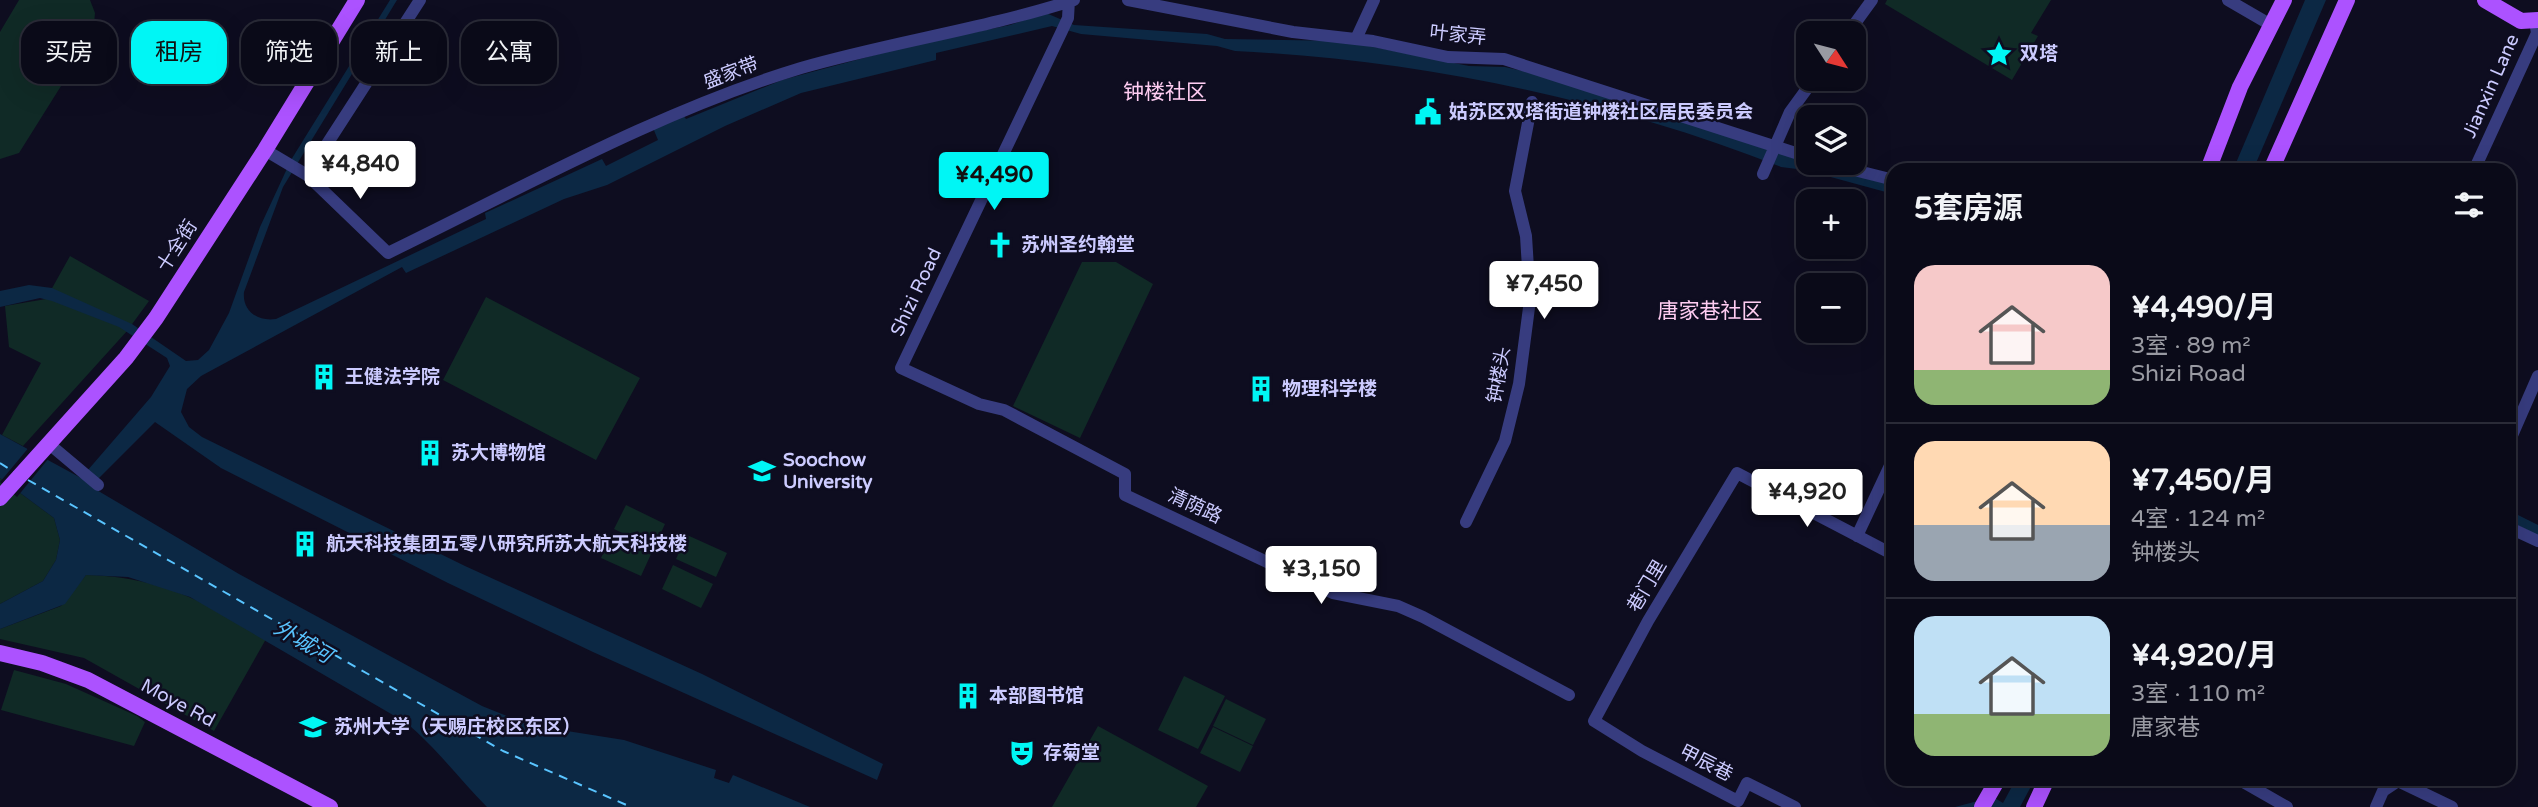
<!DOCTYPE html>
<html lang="zh">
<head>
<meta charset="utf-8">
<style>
	body { margin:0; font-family:"Varela Round","Noto Sans SC",sans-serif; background:#131321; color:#f1f3f6; height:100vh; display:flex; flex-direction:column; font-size:26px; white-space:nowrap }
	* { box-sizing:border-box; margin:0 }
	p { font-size:23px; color:#999aa2 }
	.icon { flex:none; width:38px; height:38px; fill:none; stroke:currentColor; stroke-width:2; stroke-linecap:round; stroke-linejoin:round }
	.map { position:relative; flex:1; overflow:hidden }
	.drawer { position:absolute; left:1886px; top:163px; width:630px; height:623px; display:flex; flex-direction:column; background:#0a0a18; border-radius:21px; box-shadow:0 7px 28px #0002,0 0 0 2px #2a2b37 }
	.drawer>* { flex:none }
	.banner { position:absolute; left:21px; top:21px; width:665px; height:63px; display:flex; gap:14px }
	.needle { width:46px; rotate:126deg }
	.tools { position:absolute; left:1796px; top:21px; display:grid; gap:14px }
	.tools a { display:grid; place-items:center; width:70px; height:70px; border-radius:14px; background:#0a0a18; box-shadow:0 7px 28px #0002,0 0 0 2px #2a2b37; font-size:35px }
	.price { position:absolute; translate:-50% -60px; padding:0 16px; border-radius:7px; background:#fff; color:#222; font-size:23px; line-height:46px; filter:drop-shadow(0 2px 4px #0008) }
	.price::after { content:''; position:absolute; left:50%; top:42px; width:21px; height:16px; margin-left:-10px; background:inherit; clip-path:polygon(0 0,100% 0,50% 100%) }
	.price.current { background:#00f6f5; color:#111 }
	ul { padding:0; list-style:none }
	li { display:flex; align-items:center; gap:21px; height:175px; padding:0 28px }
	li+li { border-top:2px solid #2a2b37 }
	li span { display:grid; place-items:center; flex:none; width:196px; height:140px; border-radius:21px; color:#555 }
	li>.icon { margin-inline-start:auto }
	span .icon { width:84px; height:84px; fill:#fffc; stroke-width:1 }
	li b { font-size:30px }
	h2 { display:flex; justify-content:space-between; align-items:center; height:84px; padding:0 28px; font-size:30px }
	.tag { padding:0 24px; border-radius:21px; background:#0a0a18; box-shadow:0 7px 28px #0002,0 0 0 2px #2a2b37; font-size:24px; line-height:63px }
	.tag.current { background:#00f6f5; color:#111 }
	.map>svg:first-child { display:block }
</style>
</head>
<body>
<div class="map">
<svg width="2538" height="807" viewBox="0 0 2538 807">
	<rect width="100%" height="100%" fill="#0e0d20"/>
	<path fill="#102a26" d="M19,0H90L95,13L93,35L19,153L0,159V32Z
		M1887,0H2051L2031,33L2038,36L2012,80L1885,4Z
		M70,256L149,301L127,331L23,446L2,435L41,363L9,347L5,306L46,299Z
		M1082,262H1116L1153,284L1080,438L1013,406Z
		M486,297L640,378L596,460L443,380Z
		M0,478L54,518L60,540L56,560L43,581L0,604Z
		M626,505L665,524L654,548L614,529Z
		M612,534L652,552L641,576L601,558Z
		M687,535L727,553L716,577L676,559Z
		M673,565L713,584L701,608L662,589Z
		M86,575C136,576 181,589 224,615C238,623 251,632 266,639L214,731L84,658L0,639V629L61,606Z
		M14,670L66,684L137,716L145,722L134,746L1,710Z
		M1184,676L1225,696L1198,749L1158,730Z
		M1226,699L1266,719L1253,745L1213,726Z
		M1098,726L1208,786L1196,807H1052Z
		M1213,727L1253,746L1240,772L1200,753Z"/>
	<path fill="#0c2844" d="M390,0H397L283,187L244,292C242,311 258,322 276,319L486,219L485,213L602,159L606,166L658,140L653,128L683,115L686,119L782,80L912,45L1010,25L1046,13L1074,25L1207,34L1225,39L1344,41L1469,66L1505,67L1571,82L1808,163L1893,184V194L1805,170L1781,167C1608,99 1420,60 1235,51L1217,46L1081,34L1052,26L936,53V60L801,93L725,126L607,185L564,199L406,273L402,267L201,376L187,389L181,412L189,427L202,437L465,566L702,674L883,764L877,780L593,652L448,583L221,468L155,422L94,483L95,489L239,574L482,706L529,725L624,740L716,770L714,778L729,783L733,775L810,807H487C459,779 435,746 405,722L190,597L128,577L86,575L65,604L0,629V604L43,581L56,560L60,540L54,518L0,478V434L81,478L151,397L170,366L167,358L119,327L52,301L40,298L0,307V291L29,285L52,288L132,324L186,361L198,360L209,350L229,313L260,227L291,160Z
		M2305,0H2326L2253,170H2233Z
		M2510,511L2538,525V536L2510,521Z
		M2016,779H2035L2020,807H1955L1993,797L2003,803Z"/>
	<path fill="#0e0d20" d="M30,446L49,458L17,497L0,482Z"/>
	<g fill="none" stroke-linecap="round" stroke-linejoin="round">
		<path stroke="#59c4ff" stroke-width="2" stroke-dasharray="9 7" stroke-linecap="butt" d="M0,463L14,472
			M28,480L503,751L631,807"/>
		<path stroke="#373c7f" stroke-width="12" d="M1069,0L1068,18L1061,33L901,368L979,404L1004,410L1125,474V495L1333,593L1398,606L1423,617L1569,695
			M1128,0L1293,32L1373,41L1448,57L1504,59L1808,157
			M2228,0L2271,25
			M1848,33L1872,0
			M1356,39L1374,0
			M265,150L307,175L388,253C522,188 659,111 801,68C891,42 984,29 1074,0
			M1826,163L1894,180
			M2476,166L2537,33L2535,21
			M1763,174L1790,112L1814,79
			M307,175L420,0
			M2510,440L2538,376
			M48,443L98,485
			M1466,522L1505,441L1519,384L1530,300L1526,236L1515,191L1532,102
			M2510,528L2538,541
			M1857,536L1894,457
			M2238,779L2287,807
			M1795,807L1747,783L1738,801L1642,751L1594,721L1648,621L1737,473L1894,555
			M2376,807L2383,791L2398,781L2452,807"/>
		<path stroke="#ac52ff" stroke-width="16" d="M2485,0L2521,21L2538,20
			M2208,170L2240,87L2284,0
			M2271,170L2347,0
			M0,498L126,358L156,318L265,150L357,0
			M0,653L42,663L88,680L330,807
			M1982,807L1998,779
			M2034,807L2047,779"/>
	</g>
	<defs>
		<g id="sight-bare" transform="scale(2.1)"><path d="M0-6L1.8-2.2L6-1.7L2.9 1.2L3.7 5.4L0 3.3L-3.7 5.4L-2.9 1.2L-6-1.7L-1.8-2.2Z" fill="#00f6f5" stroke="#0e0d20" stroke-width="2.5" paint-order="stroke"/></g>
		<g id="civic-bare" transform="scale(2.1)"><path d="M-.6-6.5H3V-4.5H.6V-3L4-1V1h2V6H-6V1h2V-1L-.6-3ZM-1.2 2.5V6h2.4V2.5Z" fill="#00f6f5" stroke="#0e0d20" stroke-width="2.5" paint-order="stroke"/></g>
		<g id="church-bare" transform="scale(2.1)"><path d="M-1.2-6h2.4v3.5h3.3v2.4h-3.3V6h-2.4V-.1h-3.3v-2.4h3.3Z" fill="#00f6f5" stroke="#0e0d20" stroke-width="2.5" paint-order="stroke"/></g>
		<g id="building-bare" transform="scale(2.1)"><path d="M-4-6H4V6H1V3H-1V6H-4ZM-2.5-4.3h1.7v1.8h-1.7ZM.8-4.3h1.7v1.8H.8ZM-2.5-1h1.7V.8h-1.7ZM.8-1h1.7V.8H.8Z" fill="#00f6f5" stroke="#0e0d20" stroke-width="2.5" paint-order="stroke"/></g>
		<g id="university-bare" transform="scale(2.1)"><path d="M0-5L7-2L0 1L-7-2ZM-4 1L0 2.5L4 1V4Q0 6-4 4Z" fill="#00f6f5" stroke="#0e0d20" stroke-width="2.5" paint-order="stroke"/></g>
		<g id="theatre-bare" transform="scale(2.1)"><path d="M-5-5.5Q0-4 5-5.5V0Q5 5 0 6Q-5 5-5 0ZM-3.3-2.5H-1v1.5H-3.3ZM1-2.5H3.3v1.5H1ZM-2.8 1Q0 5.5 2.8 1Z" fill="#00f6f5" stroke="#0e0d20" stroke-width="2.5" paint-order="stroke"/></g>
	</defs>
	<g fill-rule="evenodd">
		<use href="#sight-bare" x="1999" y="54"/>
		<use href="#civic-bare" x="1428" y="112"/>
		<use href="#church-bare" x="1000" y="245"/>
		<use href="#building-bare" x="324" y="377"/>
		<use href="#building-bare" x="1261" y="389"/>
		<use href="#building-bare" x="430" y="453"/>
		<use href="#university-bare" x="762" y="471"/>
		<use href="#building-bare" x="305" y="544"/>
		<use href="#building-bare" x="968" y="696"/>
		<use href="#university-bare" x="313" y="727"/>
		<use href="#theatre-bare" x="1022" y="753"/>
	</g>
	<g text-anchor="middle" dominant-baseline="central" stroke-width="5" stroke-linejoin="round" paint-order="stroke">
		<g font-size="19" fill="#cccbff" stroke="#0e0d20">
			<text transform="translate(1458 35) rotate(6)">叶家弄</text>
			<text transform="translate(731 73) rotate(-21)">盛家带</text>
			<text transform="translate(2491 86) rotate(-66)">Jianxin Lane</text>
			<text transform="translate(177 246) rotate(-57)">十全街</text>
			<text transform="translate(916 292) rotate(-65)">Shizi Road</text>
			<text transform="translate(1499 375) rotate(-80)">钟楼头</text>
			<text transform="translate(1195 506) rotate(25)">清荫路</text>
			<text transform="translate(1647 586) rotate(-59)">巷门里</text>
			<text transform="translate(178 703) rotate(28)">Moye Rd</text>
			<text transform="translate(1706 763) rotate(27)">甲辰巷</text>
		</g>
		<g font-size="19" font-weight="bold" fill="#cccbff" stroke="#0e0d20" text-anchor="start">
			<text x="2020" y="54">双塔</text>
			<text x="1449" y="112">姑苏区双塔街道钟楼社区居民委员会</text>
			<text x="1021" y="245">苏州圣约翰堂</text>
			<text x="345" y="377">王健法学院</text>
			<text x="1282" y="389">物理科学楼</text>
			<text x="451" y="453">苏大博物馆</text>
			<text x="783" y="460">Soochow<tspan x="783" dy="22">University</tspan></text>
			<text x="326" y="544">航天科技集团五零八研究所苏大航天科技楼</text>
			<text x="989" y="696">本部图书馆</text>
			<text x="334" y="727">苏州大学（天赐庄校区东区）</text>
			<text x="1043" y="753">存菊堂</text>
		</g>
		<g font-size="21" fill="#ffcdf2" stroke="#0e0d20">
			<text x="1165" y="92">钟楼社区</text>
			<text x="1710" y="311">唐家巷社区</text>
		</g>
		<g font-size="21" font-style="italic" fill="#59c4ff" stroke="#0e0d20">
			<text transform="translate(303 642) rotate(30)">外城河</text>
		</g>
	</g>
</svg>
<div class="tools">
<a><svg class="needle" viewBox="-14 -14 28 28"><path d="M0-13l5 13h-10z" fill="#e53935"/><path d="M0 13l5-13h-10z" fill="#999aa2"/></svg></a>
<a><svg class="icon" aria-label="layers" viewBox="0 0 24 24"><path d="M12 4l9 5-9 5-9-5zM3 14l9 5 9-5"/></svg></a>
<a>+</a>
<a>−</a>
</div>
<b class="price" style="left:360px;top:201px">¥4,840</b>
<b class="price current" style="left:994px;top:212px">¥4,490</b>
<b class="price" style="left:1544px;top:321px">¥7,450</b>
<b class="price" style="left:1807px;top:529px">¥4,920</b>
<b class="price" style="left:1321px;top:606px">¥3,150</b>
<div class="banner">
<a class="tag">买房</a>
<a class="tag current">租房</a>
<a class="tag">筛选</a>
<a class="tag">新上</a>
<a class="tag">公寓</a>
</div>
<section class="drawer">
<h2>5套房源<svg class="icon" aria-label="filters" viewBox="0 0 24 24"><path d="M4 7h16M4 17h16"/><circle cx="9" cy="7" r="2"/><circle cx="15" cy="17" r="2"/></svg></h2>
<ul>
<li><span style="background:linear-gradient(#f6c9c9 75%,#8fb573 0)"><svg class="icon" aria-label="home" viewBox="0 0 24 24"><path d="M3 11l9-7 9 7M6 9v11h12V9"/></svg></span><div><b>¥4,490/月</b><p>3室 · 89 m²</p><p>Shizi Road</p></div></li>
<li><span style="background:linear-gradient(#ffd9b3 60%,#9aa5b1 0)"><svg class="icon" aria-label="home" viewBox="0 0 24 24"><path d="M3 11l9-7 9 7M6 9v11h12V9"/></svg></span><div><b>¥7,450/月</b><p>4室 · 124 m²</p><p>钟楼头</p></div></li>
<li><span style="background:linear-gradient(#bfe0f5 70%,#8fb573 0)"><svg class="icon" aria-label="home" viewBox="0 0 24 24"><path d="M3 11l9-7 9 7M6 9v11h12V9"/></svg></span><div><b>¥4,920/月</b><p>3室 · 110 m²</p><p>唐家巷</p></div></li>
</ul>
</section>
</div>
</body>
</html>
